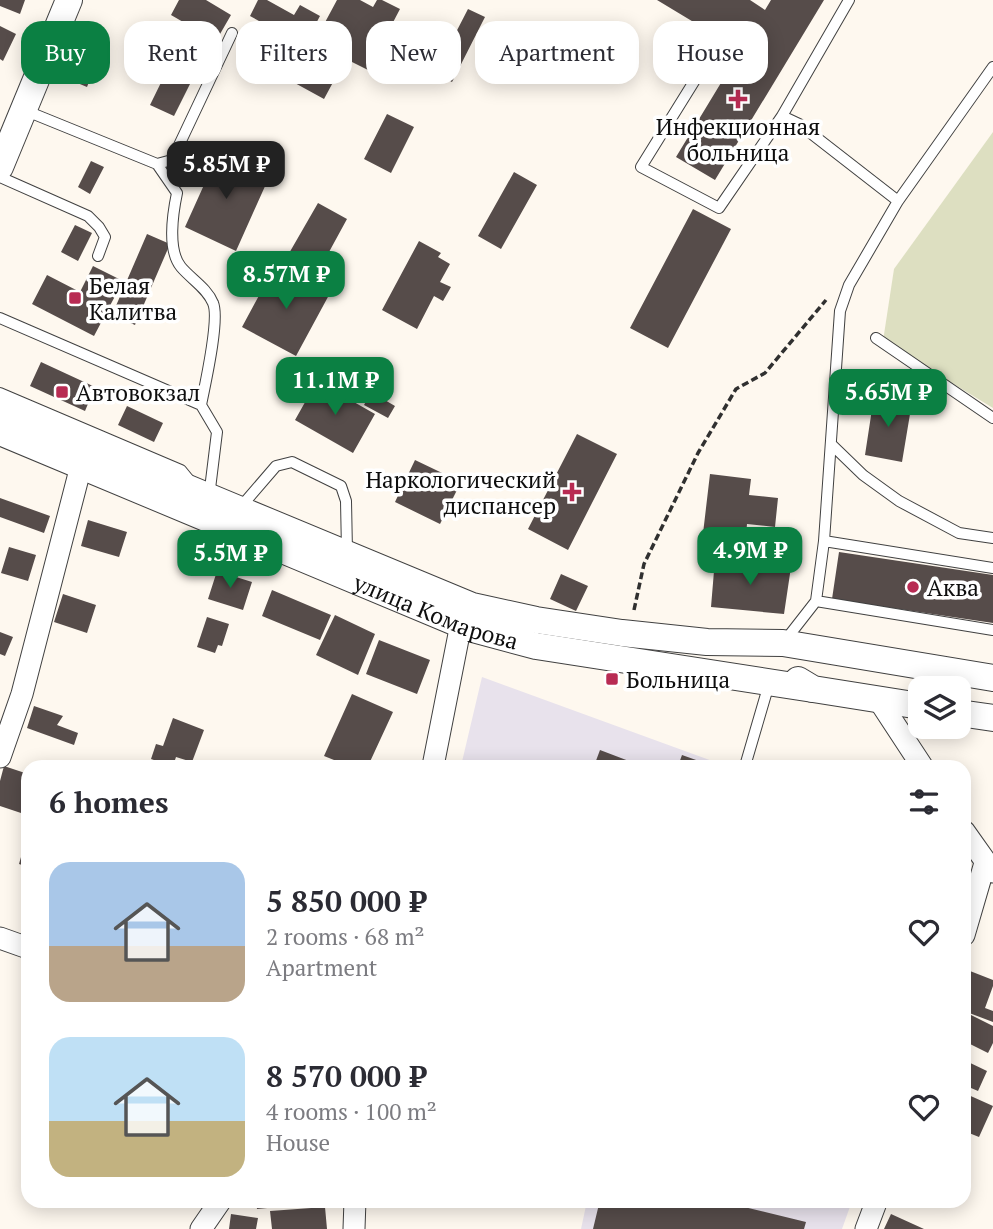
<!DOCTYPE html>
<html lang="en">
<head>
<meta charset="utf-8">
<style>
	body { margin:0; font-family:"PT Serif",serif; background:#f2f2f3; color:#2b2b33; height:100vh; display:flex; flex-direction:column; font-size:26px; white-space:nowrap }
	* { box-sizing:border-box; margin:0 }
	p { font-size:23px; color:#7c7c81 }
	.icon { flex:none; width:38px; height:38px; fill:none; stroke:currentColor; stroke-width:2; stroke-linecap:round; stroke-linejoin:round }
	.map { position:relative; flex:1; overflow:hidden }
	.side { position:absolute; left:21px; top:760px; width:950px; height:448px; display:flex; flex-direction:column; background:#fff; border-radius:21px; box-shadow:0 4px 18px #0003 }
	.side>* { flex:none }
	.guide { position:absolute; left:21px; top:21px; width:952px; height:63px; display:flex; gap:14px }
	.tools { position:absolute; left:908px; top:676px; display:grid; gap:14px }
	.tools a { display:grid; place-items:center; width:63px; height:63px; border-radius:14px; background:#fff; box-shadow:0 4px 18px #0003; font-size:35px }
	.price { position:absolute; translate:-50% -60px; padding:0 16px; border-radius:14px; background:#0b8043; color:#fff; font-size:23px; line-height:46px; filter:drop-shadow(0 2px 4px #0008) }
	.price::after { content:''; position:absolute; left:50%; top:42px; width:21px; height:16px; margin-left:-10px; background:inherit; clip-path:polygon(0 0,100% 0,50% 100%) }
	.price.on { background:#222; color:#fff }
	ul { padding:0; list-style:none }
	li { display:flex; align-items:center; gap:21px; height:175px; padding:0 28px }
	li span { display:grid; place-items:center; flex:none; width:196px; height:140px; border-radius:21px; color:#555 }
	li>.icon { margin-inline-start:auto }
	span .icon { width:84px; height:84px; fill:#fffc; stroke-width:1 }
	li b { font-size:30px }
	h2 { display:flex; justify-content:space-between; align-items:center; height:84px; padding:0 28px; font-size:30px }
	.tag { padding:0 24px; border-radius:21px; background:#fff; box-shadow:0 4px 18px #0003; font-size:24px; line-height:63px }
	.tag.on { background:#0b8043; color:#fff }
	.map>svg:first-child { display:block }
</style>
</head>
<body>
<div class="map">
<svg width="993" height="1229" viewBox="0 0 993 1229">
	<rect width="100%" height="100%" fill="#fef8ef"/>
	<path fill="#e8e2ec" d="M482,677L726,766H461Z
		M587,1201H852L842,1229H581Z"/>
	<path fill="#dddfc1" d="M993,132V408L883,341L894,269Z"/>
	<path fill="#564c4a" d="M0,0H25L20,14L0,6Z
		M179,0H206L231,15L216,41L171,15Z
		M258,0H267L294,15L300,5L320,16L304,46L250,16Z
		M337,0H360L373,7L377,0H382L400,9L368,70L346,59L351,49L324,99L293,82Z
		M657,0H750L765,10L771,0H824L715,180L676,157L750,35L734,25L725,41Z
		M468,9L485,17L452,82L435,73Z
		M70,23L98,35L91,50L100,54L87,87L51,72Z
		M0,26L16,34L3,61L0,59Z
		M175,54L199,66L174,116L150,105Z
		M387,114L414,127L391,173L364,159Z
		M222,145L248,156L240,173L266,184L236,251L185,227Z
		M91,161L104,167L90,194L78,187Z
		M514,172L537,185L501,249L478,236Z
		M318,203L347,219L323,263L335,270L326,285L284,262Z
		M693,209L731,229L668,348L630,328Z
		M75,225L92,233L78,261L61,252Z
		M147,234L170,244L135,325L112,315Z
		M419,241L441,253L438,257L450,264L440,282L451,287L443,301L434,296L417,329L382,310Z
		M93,266L123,281L94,336L32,304L47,275L80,292Z
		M275,266L329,295L296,356L242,327Z
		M41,362L95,387L85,411L30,386Z
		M317,381L375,414L353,453L295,420Z
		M371,392L395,406L388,418L364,405Z
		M874,396L912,402L902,462L865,455Z
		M127,406L163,423L154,442L118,425Z
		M577,434L617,454L568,550L528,529Z
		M415,460L461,482L440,524L395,502Z
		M710,474L751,479L749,495L778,498L775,527L747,524L745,547L702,542Z
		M0,498L50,516L44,533L0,517Z
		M88,520L127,532L119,557L81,546Z
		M9,547L36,555L28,581L1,573Z
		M839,552L993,575V623L832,599Z
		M715,559L791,567L784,614L711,607Z
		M217,571L252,582L243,610L208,599Z
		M561,574L588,586L576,611L550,599Z
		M272,590L331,615L320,640L262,616Z
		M63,594L96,605L87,633L54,622Z
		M335,615L375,634L358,675L316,655Z
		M207,617L229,624L222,646L218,645L215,653L197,647Z
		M0,632L13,637L5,656L0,654Z
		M379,640L430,660L417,694L366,674Z
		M352,694L393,712L368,766H349L324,756Z
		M34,706L63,716L57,725L78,733L74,745L27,728Z
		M173,718L204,730L192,762L176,757L173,766H171L151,759L156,744L163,746Z
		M600,750L642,766H594Z
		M682,755L713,766H678Z
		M4,766L28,774V800L24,814L0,806V781Z
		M27,836H28V867L19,864Z
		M970,971L993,980V986L985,1008L993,1011V1022L964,1011V985Z
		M967,1013L993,1026V1043L988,1053L964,1041V1017Z
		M964,1060L987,1071L978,1091L964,1085Z
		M964,1093L993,1106L979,1137L964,1131Z
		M256,1200H329V1202L257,1209Z
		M600,1200H715L806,1222L804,1229H593Z
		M325,1207L327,1229H272L270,1211Z
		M231,1214L258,1218L256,1229H229Z
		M891,1214L924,1229H884Z"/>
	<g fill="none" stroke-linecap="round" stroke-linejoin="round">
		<g stroke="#414141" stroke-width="12">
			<path id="service" d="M708,59L641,167L719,208L782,116L799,124L898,201
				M24,110L157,164L177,193C173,212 167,250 181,267C191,279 207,288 213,303C220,319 205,385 201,405
				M782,116L849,0
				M157,164L172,160L232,33
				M0,177L88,216L99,227L105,237L98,256
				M0,318L201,405L217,432L209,497
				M876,338L993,418
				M0,393L181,470L190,481
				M831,444L863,475L899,501L959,533L993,538
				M239,509L276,466L292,462L341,486L346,501L347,551
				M824,541L993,568
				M816,601L824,541L840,311L849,285L898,201L993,67
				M784,642L816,601L993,630
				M745,766L769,684"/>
		</g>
		<g stroke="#414141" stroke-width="23">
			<path id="minor" d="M878,699L922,766
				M0,757L22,694L81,466
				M433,766L461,624
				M964,831L993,872
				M964,935L985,863
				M0,938L28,948
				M201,1229L221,1200
				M354,1229L355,1200
				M866,1229L877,1200"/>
		</g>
		<g stroke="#414141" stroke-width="28">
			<g id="tertiary">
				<path d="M0,167L69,0"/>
				<path d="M0,410L472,606L536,620L622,633L707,642L783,643L993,678"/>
				<path id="s1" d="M0,432L469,628L536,646L813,689"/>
				<path d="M798,680L813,689L920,706"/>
				<path d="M959,713L993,718"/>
			</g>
		</g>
		<path stroke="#303030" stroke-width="3.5" stroke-dasharray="7 3.5" stroke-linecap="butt" d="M634,610L644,564L698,453L736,389L765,373L826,300"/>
		<use href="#service" stroke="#fff" stroke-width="10"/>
		<use href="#minor" stroke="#fff" stroke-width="21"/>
		<use href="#tertiary" stroke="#fff" stroke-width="26"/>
	</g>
	<g fill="#b82b53" stroke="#fff" stroke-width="2.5">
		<path d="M734.5 88.5h7v7h7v7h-7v7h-7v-7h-7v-7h7z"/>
		<rect x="68" y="291" width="14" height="14" rx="3.5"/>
		<rect x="55" y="385" width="14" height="14" rx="3.5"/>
		<path d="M568.5 481.5h7v7h7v7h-7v7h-7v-7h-7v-7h7z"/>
		<circle cx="913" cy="587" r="7"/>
		<rect x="605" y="672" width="14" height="14" rx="3.5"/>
	</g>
	<g text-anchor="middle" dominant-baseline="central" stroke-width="7" stroke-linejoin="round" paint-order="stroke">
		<g font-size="23" fill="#0e0e0e" stroke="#fff" text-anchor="start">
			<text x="738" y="126" text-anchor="middle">Инфекционная<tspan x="738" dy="26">больница</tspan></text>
			<text x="89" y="285">Белая<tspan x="89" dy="26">Калитва</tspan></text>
			<text x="76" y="392">Автовокзал</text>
			<text x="556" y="479" text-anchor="end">Наркологический<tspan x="556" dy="26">диспансер</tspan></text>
			<text x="927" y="587">Аква</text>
			<text x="626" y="679">Больница</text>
		</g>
		<g font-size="23" fill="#0e0e0e" stroke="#fff">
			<text stroke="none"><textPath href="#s1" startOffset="472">улица Комарова</textPath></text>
		</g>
	</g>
</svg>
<div class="tools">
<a><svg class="icon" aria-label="layers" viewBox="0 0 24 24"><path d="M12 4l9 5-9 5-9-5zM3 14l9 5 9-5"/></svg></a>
</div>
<b class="price on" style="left:226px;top:201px">5.85M ₽</b>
<b class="price" style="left:286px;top:311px">8.57M ₽</b>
<b class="price" style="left:335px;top:417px">11.1M ₽</b>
<b class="price" style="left:888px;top:429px">5.65M ₽</b>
<b class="price" style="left:750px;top:587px">4.9M ₽</b>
<b class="price" style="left:230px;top:590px">5.5M ₽</b>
<div class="guide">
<a class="tag on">Buy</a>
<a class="tag">Rent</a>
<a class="tag">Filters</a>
<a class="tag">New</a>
<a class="tag">Apartment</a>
<a class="tag">House</a>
</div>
<section class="side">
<h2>6 homes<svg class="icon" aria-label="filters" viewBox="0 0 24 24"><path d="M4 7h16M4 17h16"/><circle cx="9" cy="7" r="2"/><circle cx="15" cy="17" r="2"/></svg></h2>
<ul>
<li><span style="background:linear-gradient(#a9c7e8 60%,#b9a48a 0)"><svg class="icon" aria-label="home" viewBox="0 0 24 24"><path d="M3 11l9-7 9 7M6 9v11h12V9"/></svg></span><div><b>5 850 000 ₽</b><p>2 rooms · 68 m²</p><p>Apartment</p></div><svg class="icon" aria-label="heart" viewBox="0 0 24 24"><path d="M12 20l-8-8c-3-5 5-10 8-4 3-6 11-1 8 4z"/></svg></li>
<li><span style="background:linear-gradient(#bfe0f5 60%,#c2b280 0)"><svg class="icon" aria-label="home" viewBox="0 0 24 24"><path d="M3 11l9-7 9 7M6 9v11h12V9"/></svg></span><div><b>8 570 000 ₽</b><p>4 rooms · 100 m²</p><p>House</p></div><svg class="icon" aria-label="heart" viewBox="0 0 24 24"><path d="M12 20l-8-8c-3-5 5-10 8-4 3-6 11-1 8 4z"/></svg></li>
</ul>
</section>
</div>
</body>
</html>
